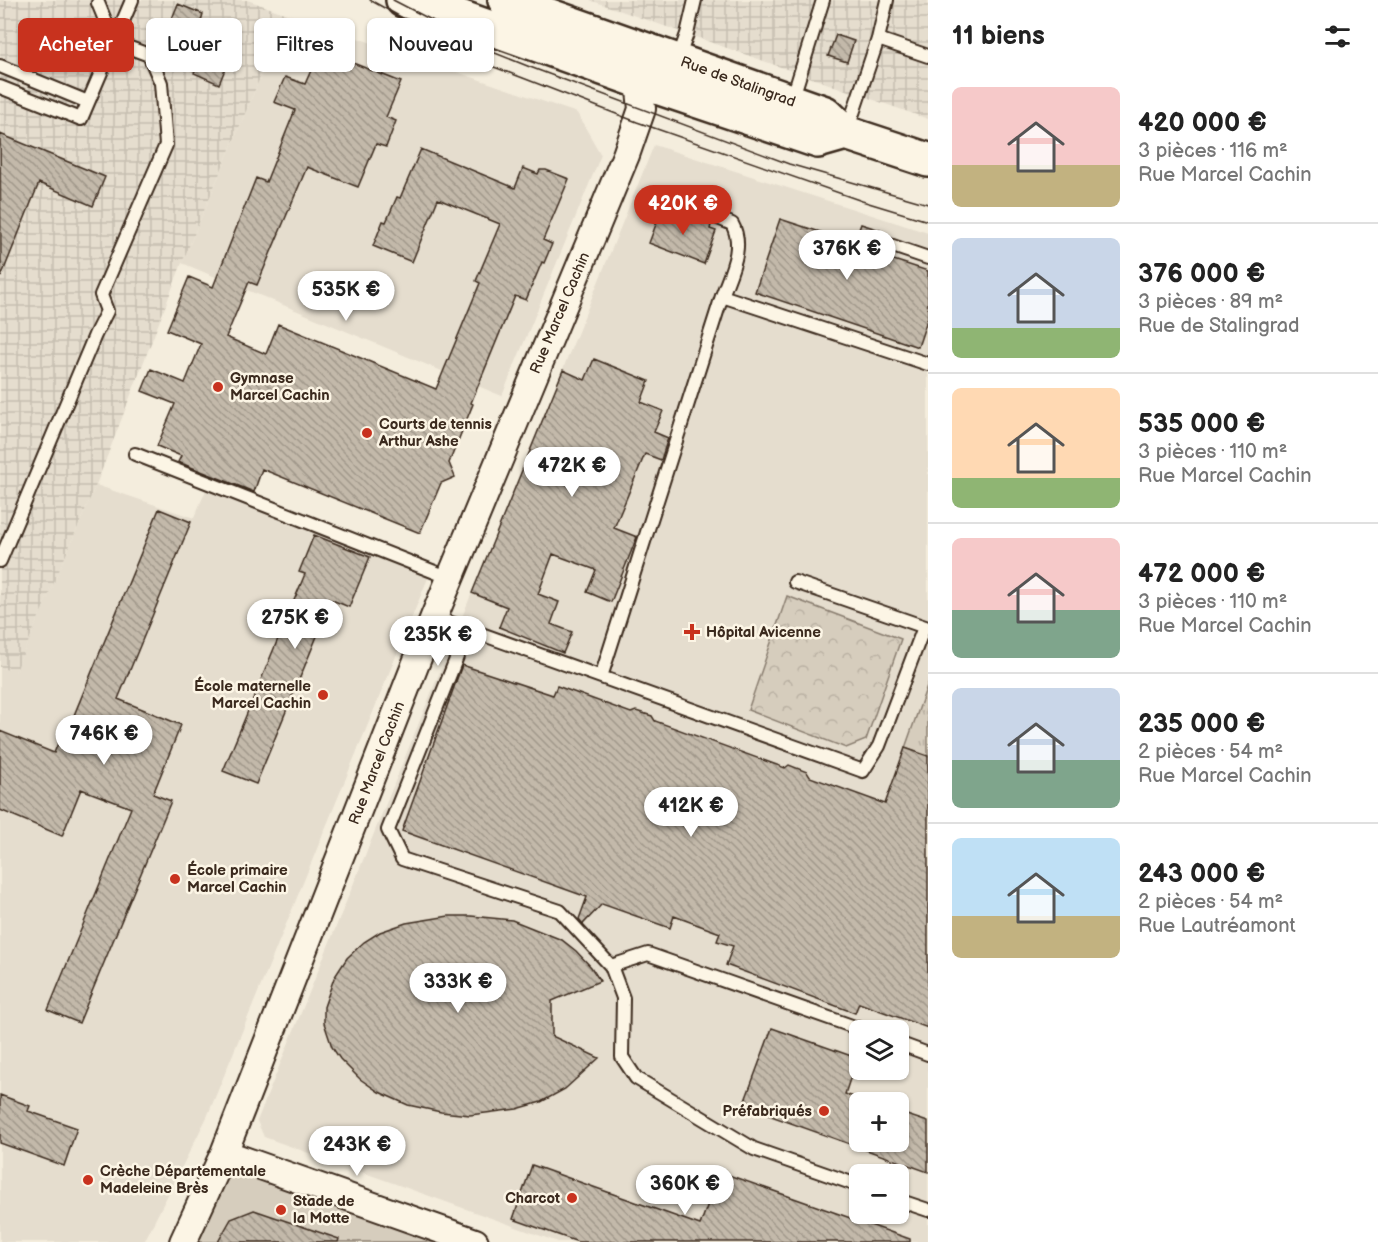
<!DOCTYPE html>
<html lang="fr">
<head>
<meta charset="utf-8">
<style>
	body { margin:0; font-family:"Balsamiq Sans",sans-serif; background:#f2f2f2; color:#222; height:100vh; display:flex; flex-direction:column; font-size:22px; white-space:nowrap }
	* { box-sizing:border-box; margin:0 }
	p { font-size:20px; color:#767676 }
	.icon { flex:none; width:33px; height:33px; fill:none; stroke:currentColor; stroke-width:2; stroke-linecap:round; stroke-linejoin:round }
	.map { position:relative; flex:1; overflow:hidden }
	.side { display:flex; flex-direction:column; background:#fff; width:450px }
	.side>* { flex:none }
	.hud { position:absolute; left:18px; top:18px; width:570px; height:54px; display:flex; gap:12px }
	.tools { position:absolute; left:849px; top:1020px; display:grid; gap:12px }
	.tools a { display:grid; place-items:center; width:60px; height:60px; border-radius:9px; background:#fff; box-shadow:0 2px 4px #0004; font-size:30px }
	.price { position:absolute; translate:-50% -51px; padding:0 14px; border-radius:21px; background:#fff; color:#222; font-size:20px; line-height:39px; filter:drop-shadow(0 2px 3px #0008) }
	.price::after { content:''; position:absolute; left:50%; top:36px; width:18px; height:14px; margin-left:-9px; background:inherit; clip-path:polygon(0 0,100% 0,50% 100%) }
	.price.selected { background:#c8321e; color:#fff }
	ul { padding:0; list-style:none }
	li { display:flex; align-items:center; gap:18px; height:150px; padding:0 24px }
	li+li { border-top:2px solid #e0e0e0 }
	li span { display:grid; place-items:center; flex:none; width:168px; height:120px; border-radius:9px; color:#555 }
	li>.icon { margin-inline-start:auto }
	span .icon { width:72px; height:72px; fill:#fffc; stroke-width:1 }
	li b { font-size:26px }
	h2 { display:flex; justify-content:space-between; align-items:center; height:72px; padding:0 24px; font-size:26px }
	.tag { padding:0 21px; border-radius:9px; background:#fff; box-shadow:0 2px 4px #0004; font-size:21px; line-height:54px }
	.tag.selected { background:#c8321e; color:#fff }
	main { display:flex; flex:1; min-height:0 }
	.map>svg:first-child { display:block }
</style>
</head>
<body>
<main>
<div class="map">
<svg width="928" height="1242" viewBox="0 0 928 1242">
	<defs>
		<pattern id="industrial-grid" width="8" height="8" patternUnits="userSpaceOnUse" patternTransform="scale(1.5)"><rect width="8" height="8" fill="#e5ddce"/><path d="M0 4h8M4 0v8" fill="none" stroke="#c5beb0"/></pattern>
		<pattern id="grass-tufts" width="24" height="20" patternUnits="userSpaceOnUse" patternTransform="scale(1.5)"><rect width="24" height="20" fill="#d6cdbd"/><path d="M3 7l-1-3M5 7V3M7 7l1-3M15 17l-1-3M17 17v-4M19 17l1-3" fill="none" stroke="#b9b0a2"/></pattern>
		<pattern id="park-crowns" width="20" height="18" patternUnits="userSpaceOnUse" patternTransform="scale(1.5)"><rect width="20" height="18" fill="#d6cdbd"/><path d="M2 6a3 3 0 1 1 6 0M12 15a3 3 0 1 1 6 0" fill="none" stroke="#b9b0a2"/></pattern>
		<pattern id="building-back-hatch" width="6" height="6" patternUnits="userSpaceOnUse" patternTransform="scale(1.5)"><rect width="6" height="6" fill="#c3b9aa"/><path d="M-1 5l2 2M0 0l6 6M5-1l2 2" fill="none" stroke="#a0978a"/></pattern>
	</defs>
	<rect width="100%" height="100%" fill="#f4eddd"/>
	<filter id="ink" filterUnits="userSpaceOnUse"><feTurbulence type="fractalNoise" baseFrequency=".0167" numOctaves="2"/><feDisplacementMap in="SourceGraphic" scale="12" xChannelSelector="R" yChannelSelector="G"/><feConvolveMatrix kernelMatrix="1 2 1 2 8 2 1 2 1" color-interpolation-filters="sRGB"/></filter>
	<g filter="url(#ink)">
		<path fill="#e5ddce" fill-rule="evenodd" d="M287,14L577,113L601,155L502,396L182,263Z
			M654,145L928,233V1242H558L264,1137L257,1121ZM860,1030H898V1070H860ZM860,1102H898V1142H860ZM860,1174H898V1214H860Z
			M96,485L194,518L206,490L428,578L207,1117L144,1242H0V667L15,672Z"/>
		<path fill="url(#industrial-grid)" d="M0,0H247L287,14L182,263L96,485L15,673L0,667Z
			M590,0H928V119L724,47Z"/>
		<path fill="url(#grass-tufts)" stroke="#887c6e" stroke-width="1.5" d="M928,683V757L905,748Z"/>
		<path fill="url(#park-crowns)" stroke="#887c6e" stroke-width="1.5" d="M787,596L901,639L866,740L846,748L748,710Z"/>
		<path fill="#d6cdbd" stroke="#887c6e" stroke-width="1.5" d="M245,1172L441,1242H194L226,1178Z"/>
		<path fill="url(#building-back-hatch)" stroke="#3b2a1e" stroke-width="1.5" d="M178,4L203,14L201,21L214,26L211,35L235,45L219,84L194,73L195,71L183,66L188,54L162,43Z
			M836,35L854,41L847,62L828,56Z
			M320,50L401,82L386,117L396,121L386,147L376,144L358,187L307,167L257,285L249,282L226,337L266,354L278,324L436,389L480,283L476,281L500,224L438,199L412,262L373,246L383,221L386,222L397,197L400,198L421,149L515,188L523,168L538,174L540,170H546L569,179L543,240L552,244L544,263L542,262L526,300L515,296L471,403L473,404L449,463L455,477L441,483L420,533L262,469L254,492L178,462L181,456L157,446L175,404L142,391L151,369L185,383L201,344L167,330L189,277L213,287L256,178L266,182L295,110L274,102L285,77L305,84Z
			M0,134L105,177L93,206L39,183L1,277Z
			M661,211L673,215L674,212L711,225L710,229L716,231L704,264L649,243Z
			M780,219L854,243L861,224L880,230L872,253L928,271V317L918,347L755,292Z
			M594,359L649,381L641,402L663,411L654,432L668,438L661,460L645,454L614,528L637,537L611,602L587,592L596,570L553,554L538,594L559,602L551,624L572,632L563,653L499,627L507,607L472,593L563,370L585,380Z
			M159,509L191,522L118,699L181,725L153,794L171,801L79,1023L48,1010L131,808L81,789L62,836L0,810V731L54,753L68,719L72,720Z
			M314,535L370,557L349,607L332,600L256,784L223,771L305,574L299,572Z
			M462,665L553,695L557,686L631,713L636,711L652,716L655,721L785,768L789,765L807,772L810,777L885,804L905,748L928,756V1028L859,1003L855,1013L726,965L733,946L717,941L720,933L674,916L670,928L602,904L583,924L579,919L587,897L402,831Z
			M449,916H471L512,920L562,940L576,951L591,967L600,981L552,1001V1036L599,1058L565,1089L541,1102L517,1109L470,1115L441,1112L408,1105L379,1092L360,1079L340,1059L332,1047L324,1023V1007L334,978L347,958L364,942L380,932L406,923Z
			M772,1028L857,1058L845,1094L860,1099V1142H898V1112L928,1122V1172L743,1106Z
			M0,1095L30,1106L28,1111L77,1128L64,1166L0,1143Z
			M532,1165L700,1225L720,1172L910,1239V1242H578L513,1219Z
			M254,1210L339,1239L338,1242H218L231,1219Z"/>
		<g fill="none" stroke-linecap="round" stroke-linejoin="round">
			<g stroke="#3b2a1e" stroke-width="16">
				<path id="lane" d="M98,3L114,42
					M878,39L928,56
					M678,59L687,34L695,0
					M0,66L88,102
					M0,87L81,119L132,0
					M792,100L823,0
					M847,131L878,39L887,0
					M699,210L732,224C745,247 730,273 722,296L928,364
					M884,243L928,258
					M135,454L450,578
					M0,561L95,335L107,311L101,295L166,145L161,83L149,55L114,42L74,54
					M795,582L928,628
					M434,617L863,771L879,746L924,627
					M468,629L388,830L402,859L560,911L611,966L648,954L863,1030
					M601,677L722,296
					M611,966L623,998L622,1057L636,1078L754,1149L860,1186
					M898,1043L928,1054
					M898,1200L928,1210"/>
			</g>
			<g stroke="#3b2a1e" stroke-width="30">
				<path id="street" d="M224,1153L475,1242
					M183,1242L224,1153L434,617L626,155L642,109L639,81"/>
			</g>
			<g stroke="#3b2a1e" stroke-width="38">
				<path id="primary" d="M403,0L460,17L639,81L818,141L846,133
					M505,0L825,113L846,133L928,160"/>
			</g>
			<use href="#lane" stroke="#fcf5e5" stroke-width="12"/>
			<use href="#street" stroke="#fcf5e5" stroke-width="26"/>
			<use href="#primary" stroke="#fcf5e5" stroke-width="33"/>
			<path stroke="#3b2a1e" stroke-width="1.5" d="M370,0L486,64L523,78L637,122L862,201L928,221
				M393,0L495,53L530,67L789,164L928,204"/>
		</g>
	</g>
	<g fill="#c8321e" stroke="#fcf5e5" stroke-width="2">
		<circle cx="218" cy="387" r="6"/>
		<circle cx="367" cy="433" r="6"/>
		<path d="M689 623h6v6h6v6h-6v6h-6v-6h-6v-6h6z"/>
		<circle cx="323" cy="695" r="6"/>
		<circle cx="175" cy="879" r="6"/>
		<circle cx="824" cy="1111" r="6"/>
		<circle cx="88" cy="1180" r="6"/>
		<circle cx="572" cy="1198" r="6"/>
		<circle cx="281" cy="1210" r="6"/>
	</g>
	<g text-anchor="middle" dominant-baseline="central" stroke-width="5" stroke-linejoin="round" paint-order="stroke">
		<g font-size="15" fill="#3b2a1e" stroke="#fcf5e5">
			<text transform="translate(738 82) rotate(20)">Rue de Stalingrad</text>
			<text transform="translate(560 313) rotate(-67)">Rue Marcel Cachin</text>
			<text transform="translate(377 763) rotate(-69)">Rue Marcel Cachin</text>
		</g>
		<g font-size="15" font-weight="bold" fill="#3b2a1e" stroke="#fcf5e5" text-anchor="start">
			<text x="230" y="378">Gymnase<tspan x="230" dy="17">Marcel Cachin</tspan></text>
			<text x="379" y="424">Courts de tennis<tspan x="379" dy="17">Arthur Ashe</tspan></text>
			<text x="706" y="632">Hôpital Avicenne</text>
			<text x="311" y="686" text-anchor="end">École maternelle<tspan x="311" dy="17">Marcel Cachin</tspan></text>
			<text x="187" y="870">École primaire<tspan x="187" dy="17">Marcel Cachin</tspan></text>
			<text x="812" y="1111" text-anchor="end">Préfabriqués</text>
			<text x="100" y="1171">Crèche Départementale<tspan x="100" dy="17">Madeleine Brès</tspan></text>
			<text x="560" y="1198" text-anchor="end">Charcot</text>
			<text x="293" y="1201">Stade de<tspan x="293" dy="17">la Motte</tspan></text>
		</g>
	</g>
</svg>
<div class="tools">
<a><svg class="icon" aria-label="layers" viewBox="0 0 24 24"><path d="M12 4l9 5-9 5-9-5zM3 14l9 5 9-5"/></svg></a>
<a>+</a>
<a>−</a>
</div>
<b class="price selected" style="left:683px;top:236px">420K €</b>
<b class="price" style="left:847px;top:281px">376K €</b>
<b class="price" style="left:346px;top:322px">535K €</b>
<b class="price" style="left:572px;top:498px">472K €</b>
<b class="price" style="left:295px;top:650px">275K €</b>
<b class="price" style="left:438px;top:667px">235K €</b>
<b class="price" style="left:104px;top:766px">746K €</b>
<b class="price" style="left:691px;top:838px">412K €</b>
<b class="price" style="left:458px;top:1014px">333K €</b>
<b class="price" style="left:357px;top:1177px">243K €</b>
<b class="price" style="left:685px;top:1216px">360K €</b>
<div class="hud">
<a class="tag selected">Acheter</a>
<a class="tag">Louer</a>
<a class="tag">Filtres</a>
<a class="tag">Nouveau</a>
</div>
</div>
<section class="side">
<h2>11 biens<svg class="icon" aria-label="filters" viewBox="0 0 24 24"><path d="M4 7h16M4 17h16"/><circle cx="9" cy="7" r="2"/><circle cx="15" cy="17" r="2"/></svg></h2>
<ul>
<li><span style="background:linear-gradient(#f6c9c9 65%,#c2b280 0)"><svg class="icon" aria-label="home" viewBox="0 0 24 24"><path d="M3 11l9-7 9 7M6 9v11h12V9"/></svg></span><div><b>420 000 €</b><p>3 pièces · 116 m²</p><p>Rue Marcel Cachin</p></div></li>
<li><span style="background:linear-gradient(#c9d6e8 75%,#8fb573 0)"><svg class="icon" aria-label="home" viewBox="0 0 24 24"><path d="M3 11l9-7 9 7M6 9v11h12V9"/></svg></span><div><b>376 000 €</b><p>3 pièces · 89 m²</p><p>Rue de Stalingrad</p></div></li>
<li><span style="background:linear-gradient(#ffd9b3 75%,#8fb573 0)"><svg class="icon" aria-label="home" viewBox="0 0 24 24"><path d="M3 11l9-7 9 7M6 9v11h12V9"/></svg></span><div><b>535 000 €</b><p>3 pièces · 110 m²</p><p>Rue Marcel Cachin</p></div></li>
<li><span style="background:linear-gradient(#f6c9c9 60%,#7fa58c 0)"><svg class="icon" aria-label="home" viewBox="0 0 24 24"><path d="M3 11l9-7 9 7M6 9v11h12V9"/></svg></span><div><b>472 000 €</b><p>3 pièces · 110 m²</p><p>Rue Marcel Cachin</p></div></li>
<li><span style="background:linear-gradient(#c9d6e8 60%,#7fa58c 0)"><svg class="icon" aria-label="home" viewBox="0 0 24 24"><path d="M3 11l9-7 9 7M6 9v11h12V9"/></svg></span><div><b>235 000 €</b><p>2 pièces · 54 m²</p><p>Rue Marcel Cachin</p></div></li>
<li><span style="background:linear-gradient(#bfe0f5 65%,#c2b280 0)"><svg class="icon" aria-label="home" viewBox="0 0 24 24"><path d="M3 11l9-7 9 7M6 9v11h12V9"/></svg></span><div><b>243 000 €</b><p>2 pièces · 54 m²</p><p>Rue Lautréamont</p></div></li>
</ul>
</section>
</main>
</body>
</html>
